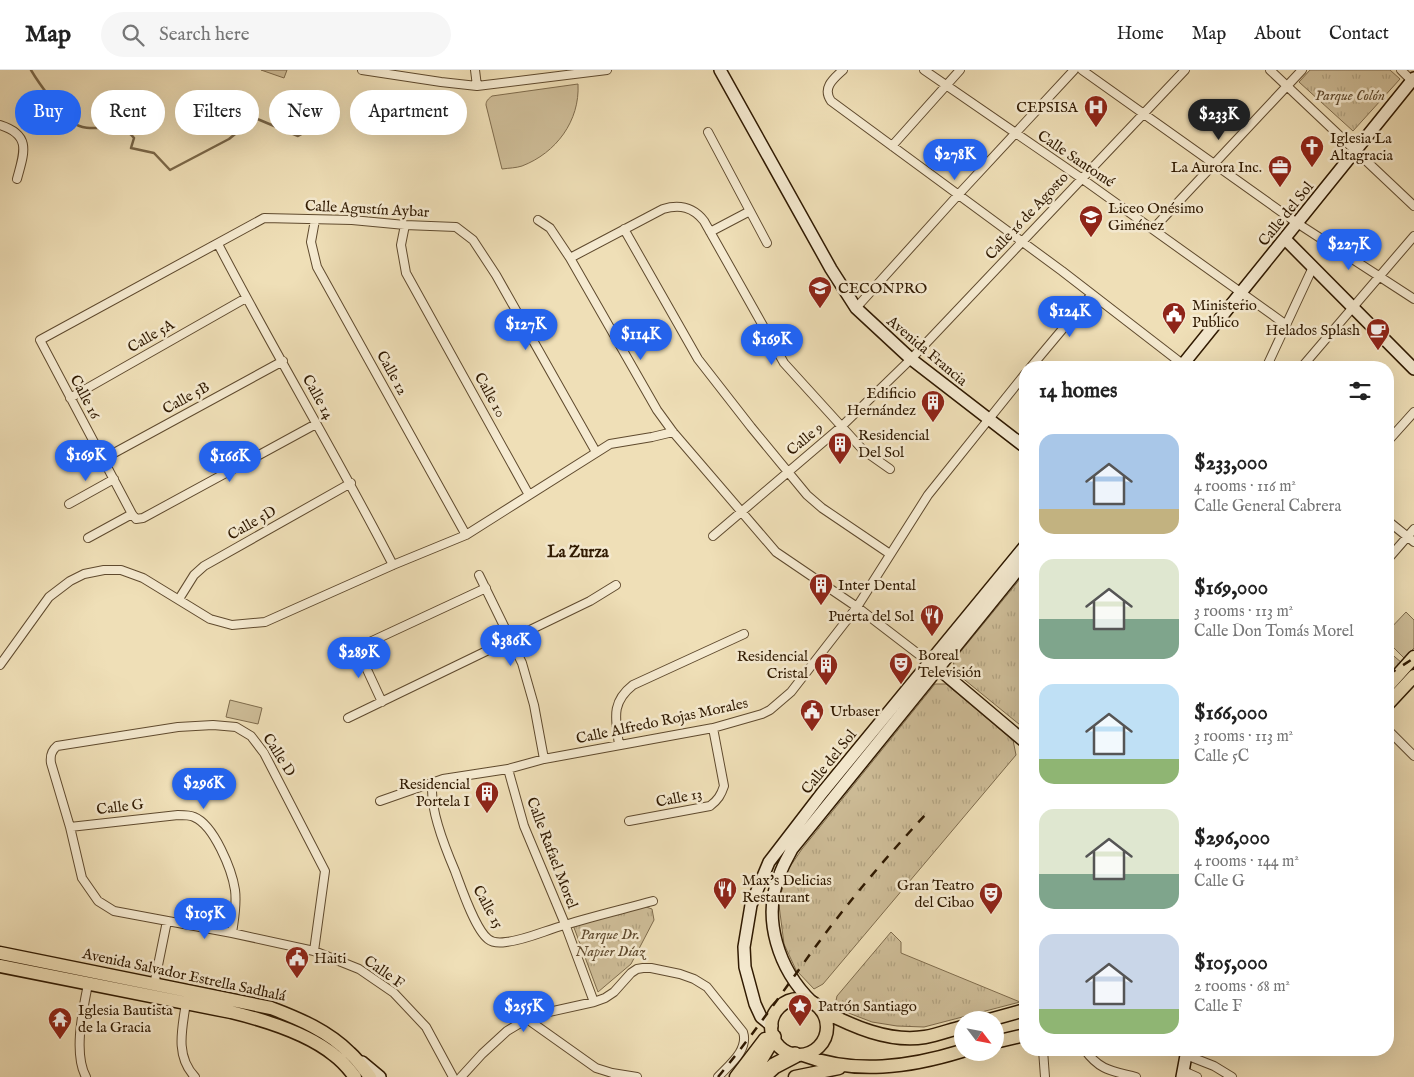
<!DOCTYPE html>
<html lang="en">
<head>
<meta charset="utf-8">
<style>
	body { margin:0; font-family:"IM FELL English",serif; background:#f6f6f6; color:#222; height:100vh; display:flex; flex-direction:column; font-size:19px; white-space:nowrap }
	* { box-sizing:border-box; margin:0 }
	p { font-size:16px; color:#767676 }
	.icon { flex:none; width:28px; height:28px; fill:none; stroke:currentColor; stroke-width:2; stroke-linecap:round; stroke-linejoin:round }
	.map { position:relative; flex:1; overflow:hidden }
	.sheet { position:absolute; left:1019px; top:291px; width:375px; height:695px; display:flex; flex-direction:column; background:#fff; border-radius:20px; box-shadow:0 5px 20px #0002 }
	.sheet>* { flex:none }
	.top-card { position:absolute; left:15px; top:20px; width:475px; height:45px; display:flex; gap:10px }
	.needle { width:32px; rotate:122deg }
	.controls { position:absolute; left:954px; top:941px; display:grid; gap:10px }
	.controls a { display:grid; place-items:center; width:50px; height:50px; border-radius:50%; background:#fff; box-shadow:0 5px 20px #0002; font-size:25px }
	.price { position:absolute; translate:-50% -42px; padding:0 11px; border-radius:18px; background:#2563eb; color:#fff; font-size:16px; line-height:32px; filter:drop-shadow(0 1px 2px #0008) }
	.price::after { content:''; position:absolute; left:50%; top:30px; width:15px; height:11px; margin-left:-8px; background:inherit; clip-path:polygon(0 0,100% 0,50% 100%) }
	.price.on { background:#222; color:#fff }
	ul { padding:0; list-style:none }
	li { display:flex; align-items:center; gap:15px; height:125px; padding:0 20px }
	li span { display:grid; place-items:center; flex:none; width:140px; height:100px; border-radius:15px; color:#555 }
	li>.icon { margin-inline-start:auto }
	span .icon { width:60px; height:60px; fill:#fffc; stroke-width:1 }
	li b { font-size:21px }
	h2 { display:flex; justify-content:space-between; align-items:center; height:60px; padding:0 20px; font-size:21px }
	.tag { padding:0 18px; border-radius:22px; background:#fff; box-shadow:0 5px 20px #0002; font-size:18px; line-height:45px }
	.tag.on { background:#2563eb; color:#fff }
	header { display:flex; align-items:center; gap:30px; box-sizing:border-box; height:70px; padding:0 25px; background:#fff; border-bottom:1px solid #e0e0e0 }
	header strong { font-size:24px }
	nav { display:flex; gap:28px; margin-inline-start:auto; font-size:18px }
	.search { width:350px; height:45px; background:#f6f6f6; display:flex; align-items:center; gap:12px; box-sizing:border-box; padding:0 18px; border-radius:28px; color:#767676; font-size:19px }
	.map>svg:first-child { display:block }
</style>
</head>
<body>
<header>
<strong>Map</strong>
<div class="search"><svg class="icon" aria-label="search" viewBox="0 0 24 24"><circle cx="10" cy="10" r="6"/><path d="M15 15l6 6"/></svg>Search here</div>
<nav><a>Home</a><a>Map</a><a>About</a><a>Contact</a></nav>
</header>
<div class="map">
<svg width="1414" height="1007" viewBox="0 0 1414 1007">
	<defs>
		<pattern id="park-tufts" width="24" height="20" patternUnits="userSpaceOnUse" patternTransform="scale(1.25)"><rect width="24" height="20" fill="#cebd98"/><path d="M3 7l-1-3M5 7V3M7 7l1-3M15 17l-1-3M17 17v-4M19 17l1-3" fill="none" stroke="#b1a281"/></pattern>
	</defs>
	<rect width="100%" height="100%" fill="#efdfb7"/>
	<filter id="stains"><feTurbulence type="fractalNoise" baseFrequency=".004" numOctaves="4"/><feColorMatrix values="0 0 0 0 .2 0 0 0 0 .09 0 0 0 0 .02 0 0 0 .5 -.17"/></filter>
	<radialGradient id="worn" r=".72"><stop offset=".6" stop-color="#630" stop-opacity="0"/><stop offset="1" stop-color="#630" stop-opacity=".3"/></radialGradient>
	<path fill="url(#park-tufts)" stroke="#7e6b4c" d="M1310,0H1390L1400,9L1353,61L1299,12Z
		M1025,503V659L955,602L953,591Z
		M1388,581L1402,593L1388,609Z
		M935,614H946L1013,670L1016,685L823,914L814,919L796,900L784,874L779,835L785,804L802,779Z
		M635,833L652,839L654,850L631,894L598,922L573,855Z
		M891,862L901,872V883L1020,932L924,957L897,956L872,952L846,942L835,935L837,926Z"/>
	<path fill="#cebd98" stroke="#7e6b4c" d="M261,0H287L284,8Z
		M578,14C580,51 556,83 522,96C516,98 509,98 502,99L486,35C486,31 488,29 492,26Z
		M1406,542L1414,550V578L1404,588L1388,572V561Z
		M230,630L262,638L258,654L226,647Z"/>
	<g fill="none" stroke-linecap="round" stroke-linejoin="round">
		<path stroke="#7b6849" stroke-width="2.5" d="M31,0C38,12 61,44 72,52C92,67 118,47 134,68L131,78L154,83L170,100L229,69L255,48L298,66L325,51"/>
		<g stroke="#5f4a2e" stroke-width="10">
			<path id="minor" d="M362,0L441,12L477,16L607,0
				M475,0L477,16
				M843,0C833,9 822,18 831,31L1062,201L1185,296
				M924,0L1081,108L1285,254
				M1082,0L1297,153L1414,229
				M1270,0L1414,136
				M1401,0L1414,13
				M0,55C32,65 24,83 17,109
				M708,62L767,173
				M892,76L960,0
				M315,150L311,172L317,197L466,465
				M538,150L550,158L570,188L657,340L673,362L776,482L857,537L930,593
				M405,155L401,175L406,203L529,425
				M624,159L698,289L751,357L807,425L822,438L890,484
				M1153,159L1302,0
				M710,162L750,141
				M218,174C274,282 337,386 393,495
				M570,188L663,139C680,134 693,137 704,151L784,293L863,380L890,399
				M856,238L958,125L1074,0
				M1030,298L1092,224
				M1266,298L1313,197
				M1301,298L1414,166
				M70,328L246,228
				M316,354L143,448L136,449L132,444L40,270L264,148L352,150L405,155L456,157L473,170L496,205L596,382
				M1388,371L1414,342
				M103,389L283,291
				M69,434L114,409
				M1388,451L1414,472
				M713,466L842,356L911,289L1185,0
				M88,468L132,444
				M1388,489L1414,459
				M479,505L522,593L534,635L544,689
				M179,529L194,505L204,496L351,413
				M0,595L49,527L70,511L84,504L104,500H121L143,508L210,549L232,555L265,552L393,495L466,465L610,374L652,367L673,362
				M382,632L357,578L486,518
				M348,648L590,531L616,515
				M1388,660L1414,686
				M619,675C616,650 610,633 633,615L744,564
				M508,699L524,756L565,854L594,932
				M433,713C428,735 446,780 455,801C461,817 475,859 488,869C493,873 500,873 506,872C526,870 546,860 565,855C594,846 624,839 653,831
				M380,731L443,709L508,699L544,689L713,658L762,644L770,640L791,622L857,537L928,425L1025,304
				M629,751L710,736C718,730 721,725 724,716L713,658
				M70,757L178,745C183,745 190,745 194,747C214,755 232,800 235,820C237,835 234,849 232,863
				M314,881L325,801L264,683L251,666L236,657L213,655L178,657L57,676C51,681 50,686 51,693L70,757L82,808L98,831L114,841L232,863L314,881L359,899L394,923L426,957L453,1007
				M154,915L167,851
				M186,933C182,959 175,986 195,1007
				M527,949L596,998L612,1003L637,1007
				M1043,980L1045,1007
				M1085,980C1100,1001 1113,1001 1136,1007
				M1186,985L1214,996L1232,1007
				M1183,1003H1188L1197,1007
				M86,1007C73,983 83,940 88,914
				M461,1007L482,984L507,961L527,949L540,944L594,932L605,928L614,922L631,903L637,899L643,898H651L680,904L694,909L707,917L743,962C749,980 729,995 718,1007"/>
		</g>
		<g stroke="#2f1901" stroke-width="14">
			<path id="secondary" d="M720,0L831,199L856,238L911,289L1025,377
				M1285,169L1414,299
				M1180,298L1414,8
				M934,595L1025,672
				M812,932C779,900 761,848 780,804C783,795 788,787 792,779L1025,491
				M772,956L761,947L755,934L745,897L744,877L751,835L769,792L822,723L1025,476
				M362,992L380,1007
				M1182,1007L1187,980"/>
		</g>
		<g stroke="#2f1901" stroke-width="15">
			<path id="primary" d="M1388,616L1414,587
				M1388,634L1414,606
				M0,883L271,938C300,949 328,961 350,983C358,990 364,999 370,1007
				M0,896L231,942C264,950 307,963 334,985C342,991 349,999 355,1007
				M771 957a28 28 0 1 1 56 0a28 28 0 1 1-56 0Z
				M821,940C852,956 889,973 925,967C937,965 950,960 962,957
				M989,950L1025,940
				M995,972L1025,965
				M803,985C855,1005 910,997 962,981
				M736,1007L765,969
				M795,1007L839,998"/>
		</g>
		<g stroke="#2f1901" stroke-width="18">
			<path id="motorway" d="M746,1007L756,996L773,967
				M762,1007L774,996L795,985"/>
		</g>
		<use href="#minor" stroke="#f5ead0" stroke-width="8"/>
		<use href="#secondary" stroke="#f5ead0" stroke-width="11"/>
		<use href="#primary" stroke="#efdfb7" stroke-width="12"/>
		<use href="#motorway" stroke="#efdfb7" stroke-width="15"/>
		<path stroke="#2f1901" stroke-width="2.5" stroke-dasharray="9 9" stroke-linecap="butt" d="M1388,605L1414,588
			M718,1007C753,965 784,920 816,876C849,831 888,785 926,744"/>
	</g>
	<defs>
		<g id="hospital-pin" transform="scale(1.25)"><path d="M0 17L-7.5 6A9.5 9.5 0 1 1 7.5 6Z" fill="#8f2418" stroke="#f5ead0"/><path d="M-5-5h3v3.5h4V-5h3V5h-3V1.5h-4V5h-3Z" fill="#fff"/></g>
		<g id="church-pin" transform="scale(1.25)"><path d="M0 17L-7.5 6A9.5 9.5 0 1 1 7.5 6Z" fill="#8f2418" stroke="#f5ead0"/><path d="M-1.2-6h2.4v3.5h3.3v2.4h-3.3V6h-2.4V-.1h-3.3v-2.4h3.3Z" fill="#fff"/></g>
		<g id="office-pin" transform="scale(1.25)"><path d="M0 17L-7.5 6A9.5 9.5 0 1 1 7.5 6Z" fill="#8f2418" stroke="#f5ead0"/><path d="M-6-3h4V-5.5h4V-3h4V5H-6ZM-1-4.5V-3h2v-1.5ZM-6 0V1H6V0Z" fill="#fff"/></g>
		<g id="school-pin" transform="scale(1.25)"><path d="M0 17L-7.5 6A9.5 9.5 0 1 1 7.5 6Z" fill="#8f2418" stroke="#f5ead0"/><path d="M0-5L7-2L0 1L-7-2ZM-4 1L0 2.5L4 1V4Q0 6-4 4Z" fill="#fff"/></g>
		<g id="civic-pin" transform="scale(1.25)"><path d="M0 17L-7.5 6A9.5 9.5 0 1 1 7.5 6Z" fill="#8f2418" stroke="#f5ead0"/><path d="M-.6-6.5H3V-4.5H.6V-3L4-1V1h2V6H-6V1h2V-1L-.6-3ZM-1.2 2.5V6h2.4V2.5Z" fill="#fff"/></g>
		<g id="cafe-pin" transform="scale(1.25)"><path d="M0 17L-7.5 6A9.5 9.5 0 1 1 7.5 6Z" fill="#8f2418" stroke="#f5ead0"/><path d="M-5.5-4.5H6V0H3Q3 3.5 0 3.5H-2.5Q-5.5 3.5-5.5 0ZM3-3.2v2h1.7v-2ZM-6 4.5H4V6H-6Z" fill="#fff"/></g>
		<g id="building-pin" transform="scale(1.25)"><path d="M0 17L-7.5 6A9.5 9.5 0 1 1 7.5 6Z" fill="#8f2418" stroke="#f5ead0"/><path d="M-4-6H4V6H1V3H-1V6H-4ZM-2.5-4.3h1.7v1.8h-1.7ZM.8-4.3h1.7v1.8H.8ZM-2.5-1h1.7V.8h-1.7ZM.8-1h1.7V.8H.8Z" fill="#fff"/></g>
		<g id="restaurant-pin" transform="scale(1.25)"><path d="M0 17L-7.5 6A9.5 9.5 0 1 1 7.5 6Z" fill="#8f2418" stroke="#f5ead0"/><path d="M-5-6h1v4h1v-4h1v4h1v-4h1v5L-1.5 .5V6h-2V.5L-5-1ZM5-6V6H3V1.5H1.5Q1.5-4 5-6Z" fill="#fff"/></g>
		<g id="theatre-pin" transform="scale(1.25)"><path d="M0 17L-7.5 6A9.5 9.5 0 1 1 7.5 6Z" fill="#8f2418" stroke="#f5ead0"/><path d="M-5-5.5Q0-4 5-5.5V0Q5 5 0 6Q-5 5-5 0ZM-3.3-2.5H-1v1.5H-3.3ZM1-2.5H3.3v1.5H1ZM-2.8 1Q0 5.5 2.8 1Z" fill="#fff"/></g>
		<g id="sight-pin" transform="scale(1.25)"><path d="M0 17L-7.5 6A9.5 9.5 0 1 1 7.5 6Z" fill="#8f2418" stroke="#f5ead0"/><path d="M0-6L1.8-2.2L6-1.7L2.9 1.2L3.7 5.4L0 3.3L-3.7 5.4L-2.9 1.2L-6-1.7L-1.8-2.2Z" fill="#fff"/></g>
		<g id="temple-pin" transform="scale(1.25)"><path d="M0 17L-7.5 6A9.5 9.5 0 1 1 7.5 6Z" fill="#8f2418" stroke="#f5ead0"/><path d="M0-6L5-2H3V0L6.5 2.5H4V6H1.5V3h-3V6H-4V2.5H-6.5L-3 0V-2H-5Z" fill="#fff"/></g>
	</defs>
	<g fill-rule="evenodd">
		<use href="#hospital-pin" x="1096" y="37"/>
		<use href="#church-pin" x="1312" y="77"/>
		<use href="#office-pin" x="1280" y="97"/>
		<use href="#school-pin" x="1091" y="147"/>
		<use href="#school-pin" x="820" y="218"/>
		<use href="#civic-pin" x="1174" y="244"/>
		<use href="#cafe-pin" x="1378" y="260"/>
		<use href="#building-pin" x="933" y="332"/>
		<use href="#building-pin" x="840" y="374"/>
		<use href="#building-pin" x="821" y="515"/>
		<use href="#restaurant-pin" x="932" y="546"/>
		<use href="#theatre-pin" x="901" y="594"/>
		<use href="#building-pin" x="826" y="595"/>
		<use href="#civic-pin" x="812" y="641"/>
		<use href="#building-pin" x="487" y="723"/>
		<use href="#restaurant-pin" x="725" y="819"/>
		<use href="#theatre-pin" x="991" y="824"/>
		<use href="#civic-pin" x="297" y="888"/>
		<use href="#sight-pin" x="800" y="936"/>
		<use href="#temple-pin" x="60" y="949"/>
	</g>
	<g text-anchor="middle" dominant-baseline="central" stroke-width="5" stroke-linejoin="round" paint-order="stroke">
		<g font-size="15" font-style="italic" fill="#5f4a2e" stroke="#f5ead0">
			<text x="1350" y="25">Parque Colón</text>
			<text x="610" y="864">Parque Dr.<tspan x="610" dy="17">Napier Díaz</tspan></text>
		</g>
		<g font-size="15" fill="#2f1901" stroke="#f5ead0" text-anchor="start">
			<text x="1078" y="37" text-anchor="end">CEPSISA</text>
			<text x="1330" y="68">Iglesia La<tspan x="1330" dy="17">Altagracia</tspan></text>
			<text x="1262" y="97" text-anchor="end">La Aurora Inc.</text>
			<text x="1108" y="138">Liceo Onésimo<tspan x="1108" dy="17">Giménez</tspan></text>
			<text x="838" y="218">CECONPRO</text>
			<text x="1192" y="235">Ministerio<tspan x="1192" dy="17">Publico</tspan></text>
			<text x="1360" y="260" text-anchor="end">Helados Splash</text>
			<text x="916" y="323" text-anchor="end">Edificio<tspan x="916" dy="17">Hernández</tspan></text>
			<text x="858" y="365">Residencial<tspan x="858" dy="17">Del Sol</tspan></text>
			<text x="838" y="515">Inter Dental</text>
			<text x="914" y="546" text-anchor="end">Puerta del Sol</text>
			<text x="918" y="585">Boreal<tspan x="918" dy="17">Televisión</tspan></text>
			<text x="808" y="586" text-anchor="end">Residencial<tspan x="808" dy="17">Cristal</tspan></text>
			<text x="830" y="641">Urbaser</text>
			<text x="470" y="714" text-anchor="end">Residencial<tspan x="470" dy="17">Portela I</tspan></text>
			<text x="742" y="810">Max's Delicias<tspan x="742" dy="17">Restaurant</tspan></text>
			<text x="974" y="815" text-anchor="end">Gran Teatro<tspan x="974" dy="17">del Cibao</tspan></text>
			<text x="314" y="888">Haiti</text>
			<text x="818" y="936">Patrón Santiago</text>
			<text x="78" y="940">Iglesia Bautista<tspan x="78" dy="17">de la Gracia</tspan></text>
		</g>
		<g font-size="15" fill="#2f1901" stroke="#f5ead0">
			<text transform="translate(1076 89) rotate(34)">Calle Santomé</text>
			<text transform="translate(367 139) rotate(3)">Calle Agustín Aybar</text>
			<text transform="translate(1286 144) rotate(-51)">Calle del Sol</text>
			<text transform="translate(1027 146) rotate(-47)">Calle 16 de Agosto</text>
			<text transform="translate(151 266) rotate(-30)">Calle 5A</text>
			<text transform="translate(927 281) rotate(40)">Avenida Francia</text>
			<text transform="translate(392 303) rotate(61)">Calle 12</text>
			<text transform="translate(490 325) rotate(61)">Calle 10</text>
			<text transform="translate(85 327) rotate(62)">Calle 16</text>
			<text transform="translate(318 327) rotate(61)">Calle 14</text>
			<text transform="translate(186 328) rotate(-29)">Calle 5B</text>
			<text transform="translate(805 369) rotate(-40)">Calle 9</text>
			<text transform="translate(252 453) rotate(-30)">Calle 5D</text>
			<text transform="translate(662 651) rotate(-12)">Calle Alfredo Rojas Morales</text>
			<text transform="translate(279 685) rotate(58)">Calle D</text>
			<text transform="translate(829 692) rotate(-51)">Calle del Sol</text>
			<text transform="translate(679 728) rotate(-11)">Calle 13</text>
			<text transform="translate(120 737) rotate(-7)">Calle G</text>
			<text transform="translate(552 783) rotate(69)">Calle Rafael Morel</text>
			<text transform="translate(488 837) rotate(61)">Calle 15</text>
			<text transform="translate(384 902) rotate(35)">Calle F</text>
			<text transform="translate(184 905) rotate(12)">Avenida Salvador Estrella Sadhalá</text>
		</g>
		<g font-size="16" font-weight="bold" fill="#2f1901" stroke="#f5ead0">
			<text x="578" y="483">La Zurza</text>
		</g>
	</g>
	<rect width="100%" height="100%" filter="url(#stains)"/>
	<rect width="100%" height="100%" fill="url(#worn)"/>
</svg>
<div class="controls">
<a><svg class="needle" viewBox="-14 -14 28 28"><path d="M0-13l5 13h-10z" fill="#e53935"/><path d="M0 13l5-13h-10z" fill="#767676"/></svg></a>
</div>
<b class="price on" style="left:1219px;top:71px">$233K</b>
<b class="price" style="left:955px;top:111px">$278K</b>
<b class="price" style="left:1349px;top:201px">$227K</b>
<b class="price" style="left:1070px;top:268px">$124K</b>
<b class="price" style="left:526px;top:281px">$127K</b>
<b class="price" style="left:641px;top:291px">$114K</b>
<b class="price" style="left:772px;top:296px">$169K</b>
<b class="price" style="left:86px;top:412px">$169K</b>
<b class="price" style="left:230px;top:413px">$166K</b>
<b class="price" style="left:511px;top:597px">$386K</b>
<b class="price" style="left:359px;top:609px">$289K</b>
<b class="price" style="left:204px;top:740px">$296K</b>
<b class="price" style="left:205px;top:870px">$105K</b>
<b class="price" style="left:524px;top:963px">$255K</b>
<div class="top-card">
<a class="tag on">Buy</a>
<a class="tag">Rent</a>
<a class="tag">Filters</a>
<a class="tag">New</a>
<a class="tag">Apartment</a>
</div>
<section class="sheet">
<h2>14 homes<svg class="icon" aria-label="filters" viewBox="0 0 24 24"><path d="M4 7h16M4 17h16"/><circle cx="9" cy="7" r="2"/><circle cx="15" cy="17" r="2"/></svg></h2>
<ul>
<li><span style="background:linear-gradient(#a9c7e8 75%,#c2b280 0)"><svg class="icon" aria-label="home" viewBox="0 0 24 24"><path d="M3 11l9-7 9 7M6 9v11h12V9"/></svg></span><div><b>$233,000</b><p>4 rooms · 116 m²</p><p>Calle General Cabrera</p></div></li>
<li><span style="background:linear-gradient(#dfe7d0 60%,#7fa58c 0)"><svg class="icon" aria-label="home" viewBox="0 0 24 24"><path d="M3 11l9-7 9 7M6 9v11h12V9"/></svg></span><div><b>$169,000</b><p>3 rooms · 113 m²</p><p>Calle Don Tomás Morel</p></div></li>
<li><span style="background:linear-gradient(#bfe0f5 75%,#8fb573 0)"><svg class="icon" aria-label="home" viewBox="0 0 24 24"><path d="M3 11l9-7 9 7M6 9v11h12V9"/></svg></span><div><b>$166,000</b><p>3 rooms · 113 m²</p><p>Calle 5C</p></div></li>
<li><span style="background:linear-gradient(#dfe7d0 65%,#7fa58c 0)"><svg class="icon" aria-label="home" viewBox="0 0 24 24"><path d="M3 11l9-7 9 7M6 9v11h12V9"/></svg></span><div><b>$296,000</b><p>4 rooms · 144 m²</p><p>Calle G</p></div></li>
<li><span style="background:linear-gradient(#c9d6e8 75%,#8fb573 0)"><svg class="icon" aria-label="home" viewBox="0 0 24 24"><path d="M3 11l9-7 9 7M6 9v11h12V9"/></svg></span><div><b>$105,000</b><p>2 rooms · 68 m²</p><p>Calle F</p></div></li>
</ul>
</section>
</div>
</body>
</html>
